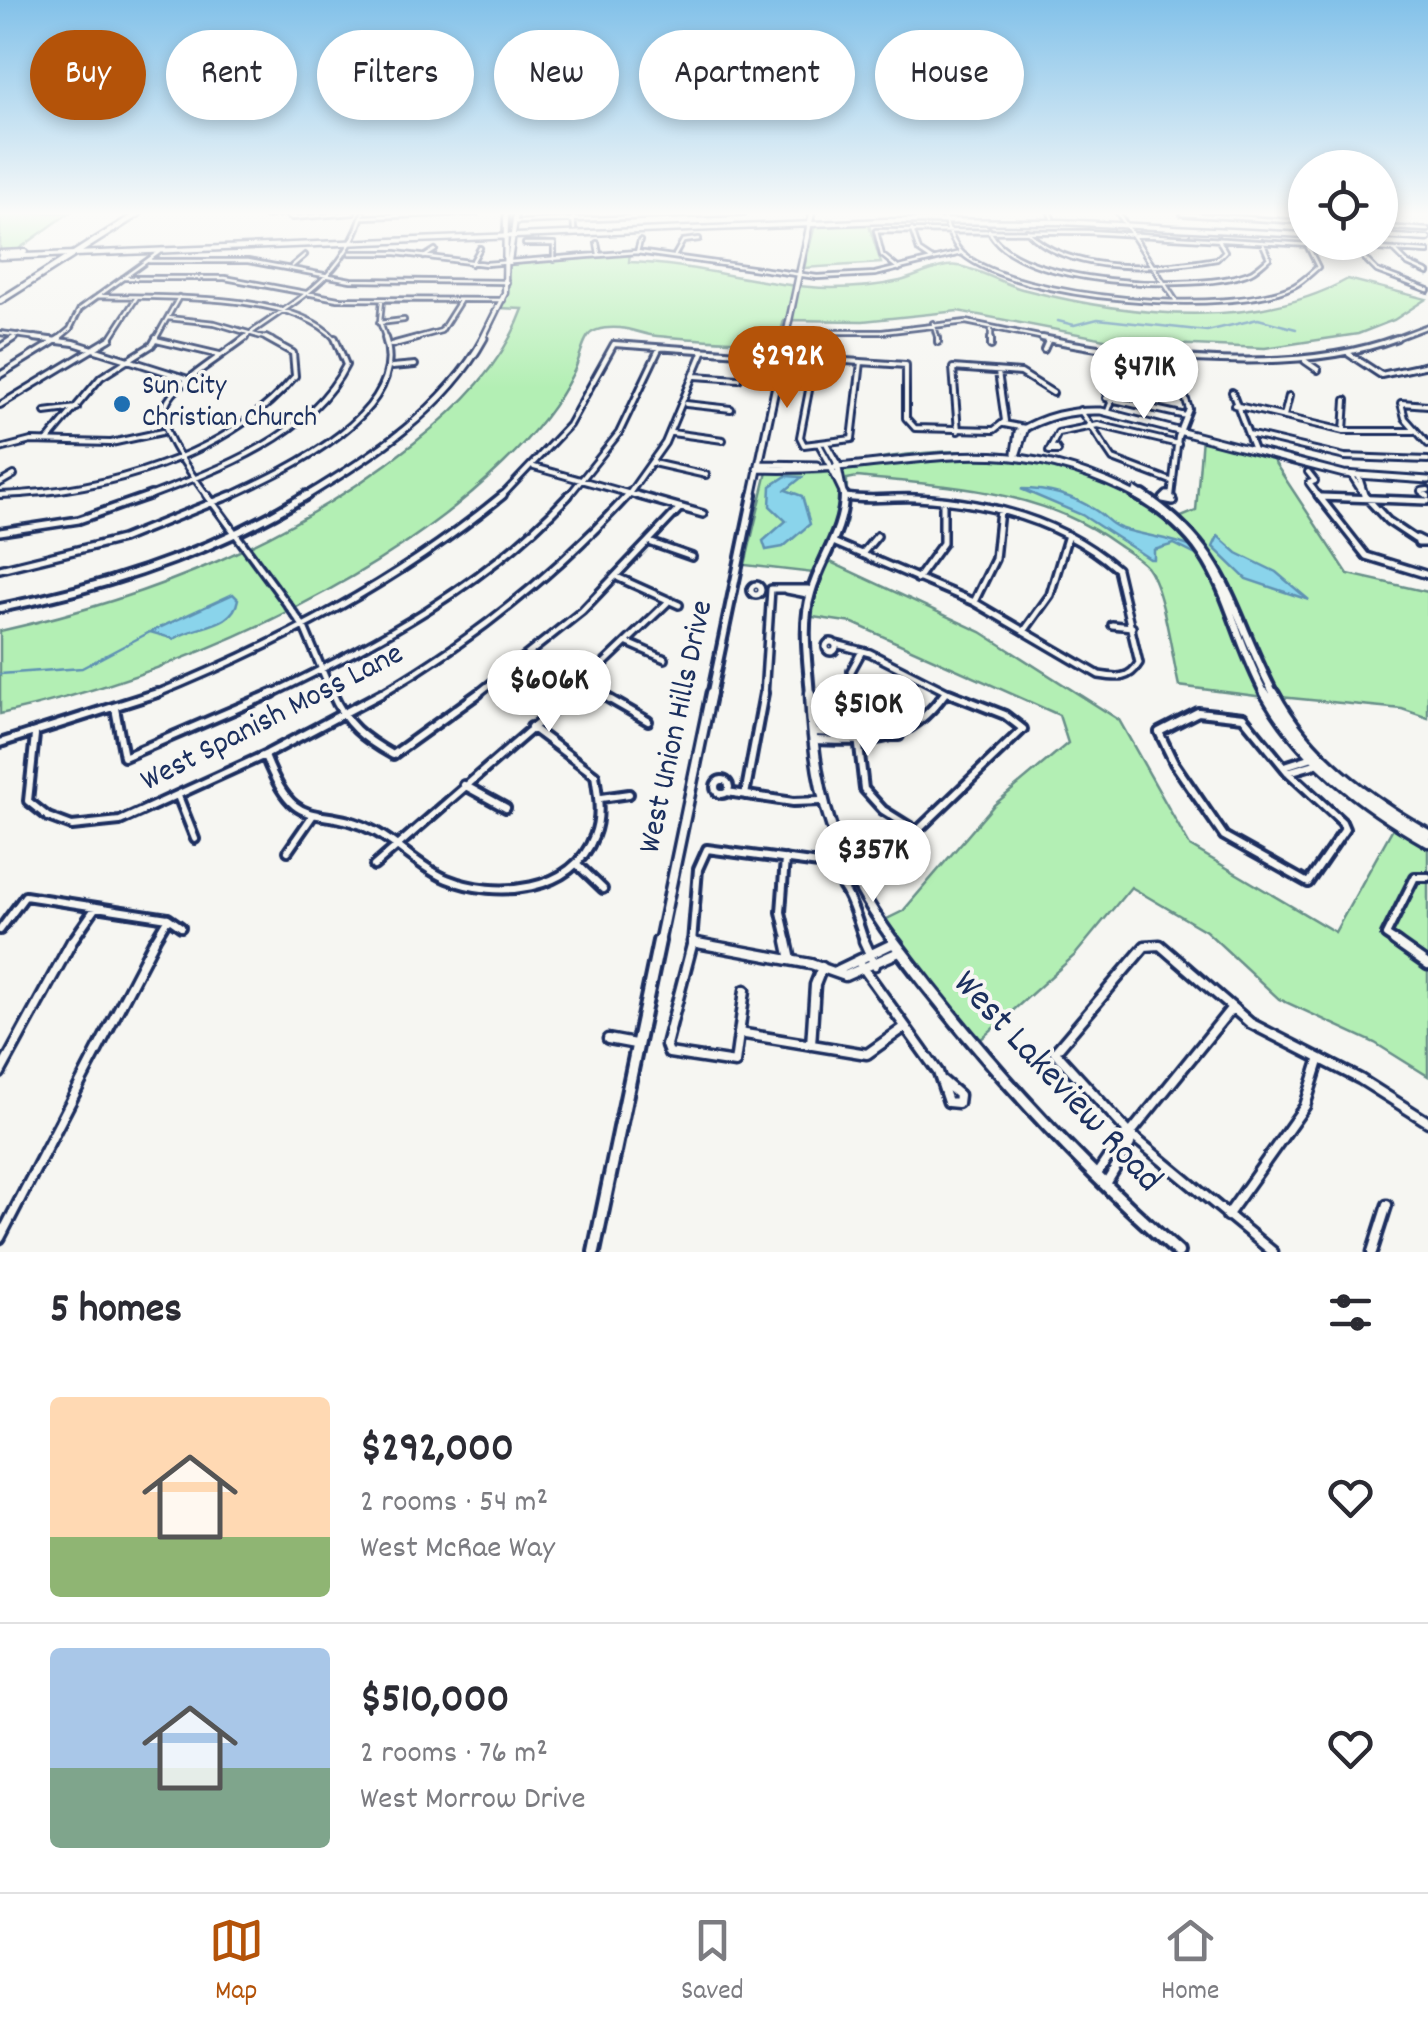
<!DOCTYPE html>
<html lang="en">
<head>
<meta charset="utf-8">
<style>
	body { margin:0; font-family:Dekko,sans-serif; background:#f7f7f7; color:#2b2b33; height:100vh; display:flex; flex-direction:column; font-size:38px; white-space:nowrap }
	* { box-sizing:border-box; margin:0 }
	p { font-size:32px; color:#7c7c81 }
	.icon { flex:none; width:55px; height:55px; fill:none; stroke:currentColor; stroke-width:2; stroke-linecap:round; stroke-linejoin:round }
	.map { position:relative; height:1252px; overflow:hidden }
	.side { display:flex; flex-direction:column; background:#fff; flex:1 }
	.side>* { flex:none }
	.hud { position:absolute; left:30px; top:30px; width:1370px; height:90px; display:flex; gap:20px }
	.controls { position:absolute; left:1288px; top:150px; display:grid; gap:20px }
	.controls a { display:grid; place-items:center; width:110px; height:110px; border-radius:50%; background:#fff; box-shadow:0 5px 15px #0003; font-size:50px }
	.price { position:absolute; translate:-50% -85px; padding:0 22px; border-radius:35px; background:#fff; color:#222; font-size:32px; line-height:65px; filter:drop-shadow(0 2px 5px #0008) }
	.price::after { content:''; position:absolute; left:50%; top:60px; width:30px; height:22px; margin-left:-15px; background:inherit; clip-path:polygon(0 0,100% 0,50% 100%) }
	.price.selected { background:#b45309; color:#fff }
	ul { padding:0; list-style:none }
	li { display:flex; align-items:center; gap:30px; height:250px; padding:0 50px }
	li+li { border-top:2px solid #e1e1e2 }
	li span { display:grid; place-items:center; flex:none; width:280px; height:200px; border-radius:10px; color:#555 }
	li>.icon { margin-inline-start:auto }
	span .icon { width:120px; height:120px; fill:#fffc; stroke-width:1 }
	li b { font-size:42px }
	h2 { display:flex; justify-content:space-between; align-items:center; height:120px; padding:0 50px; font-size:42px }
	.tag { padding:0 35px; border-radius:45px; background:#fff; box-shadow:0 5px 15px #0003; font-size:35px; line-height:90px }
	.tag.selected { background:#b45309; color:#fff }
	.dock { display:flex; justify-content:space-around; align-items:center; height:140px; border-top:2px solid #e1e1e2; background:#fff; font-size:28px; color:#7c7c81 }
	.dock a { display:grid; justify-items:center; gap:5px }
	.dock .selected { color:#b45309 }
	.map>svg:first-child { display:block }
</style>
</head>
<body>
<div class="map">
<svg width="1428" height="1252" viewBox="0 0 1428 1252">
	<rect width="100%" height="100%" fill="#f6f6f2"/>
	<filter id="ink" filterUnits="userSpaceOnUse"><feTurbulence type="fractalNoise" baseFrequency=".01" numOctaves="2"/><feDisplacementMap in="SourceGraphic" scale="20" xChannelSelector="R" yChannelSelector="G"/><feConvolveMatrix kernelMatrix="1 2 1 2 8 2 1 2 1" color-interpolation-filters="sRGB"/></filter>
	<g filter="url(#ink)">
		<path fill="#b3efb4" stroke="#678f89" stroke-width="2.5" fill-rule="evenodd" d="M0,213H69L16,251L0,252Z
			M868,222L881,263L804,268L815,225Z
			M630,252L629,262C698,264 763,287 832,288C854,288 878,286 900,281C916,277 942,263 958,266C979,269 1001,283 1022,289C1123,315 1253,332 1348,279L1426,299L1394,320L1358,334L1265,348L1120,342L958,311L863,321L784,320L778,344C738,341 697,340 657,336C644,335 633,329 620,328C611,327 598,328 591,333C583,338 579,363 573,373C556,408 532,436 504,463C377,587 172,676 0,714V631C152,597 291,541 414,443C460,407 502,365 523,309L500,308L508,263Z
			M1202,437L1271,457L1348,574L1428,592V718L1402,709L1280,697C1312,757 1372,796 1428,831V1076L1375,1043L1279,999L1206,931L1131,887L1075,955L979,1041L885,920L903,911L994,805L1068,743L1059,715L853,623L806,616L814,573L745,565L767,472C791,473 821,476 844,469C859,465 872,459 888,457C1000,441 1080,456 1174,520L1196,511ZM857,477C947,486 1041,489 1116,544C1126,551 1139,558 1147,567C1164,590 1172,657 1179,686L1264,697L1356,799L1394,826L1335,932L1190,846L1119,720L981,632L826,560L846,523L847,479Z"/>
		<path fill="#8ad4eb" stroke="#5e92b3" stroke-width="2.5" d="M786,476L802,477L786,490L802,496L810,524L783,547L766,550L763,541L786,521L770,506L771,486Z
			M1021,489C1048,489 1072,495 1095,510C1105,516 1109,524 1120,528C1146,537 1171,537 1196,549V555L1174,544L1154,550V559H1150L1082,515Z
			M1218,536L1237,553L1276,572L1309,600L1246,579L1213,547Z
			M233,594L238,599C233,629 196,624 174,639L150,632Z"/>
		<g fill="none" stroke-linecap="round" stroke-linejoin="round">
			<path stroke="#5e92b3" stroke-width="2.5" d="M1058,321L1074,325L1098,319L1207,331L1258,319L1296,329
				M0,674L82,668L150,632"/>
			<g stroke="#1b2f5e" stroke-width="8">
				<path id="street-far4" d="M573,213L574,229
					M942,213C947,226 952,244 963,254C1018,300 1230,317 1294,286C1302,282 1311,273 1318,267L1307,245
					M1050,213L1052,218
					M1118,213L1176,301
					M285,214L292,218L353,213
					M1182,214L1305,222
					M266,216L285,213
					M363,217L476,213
					M517,222L744,213
					M1380,227L1428,230
					M912,230L919,251L931,259
					M989,230C1012,286 1201,294 1251,272C1257,269 1263,263 1269,258L1262,242
					M1027,231C1069,276 1161,269 1217,259L1225,251L1218,239
					M1348,242L1377,271L1428,290
					M597,243L599,254
					M525,244H554V260
					M1394,250L1408,264L1428,273
					M637,252L640,241
					M350,253H396L486,264L637,252L817,277L875,274L961,253
					M675,255L683,241L699,239
					M424,257L435,250
					M149,261H248L351,280L507,282
					M471,264L480,248
					M292,266L305,255
					M899,269L882,255L876,231L1088,232L1428,252
					M123,278H225L338,299L503,300
					M98,296C159,298 295,291 336,340
					M382,300L380,322L386,340
					M168,318L215,323L272,340
					M379,323L404,320
					M933,323L938,340
					M991,327V340
					M786,332H882L966,322L1054,340
					M0,333L53,340
					M10,340L18,335
					M57,340L70,329L80,309L162,250
					M109,340L137,297
					M155,340L179,297
					M241,340C295,300 343,280 363,213
					M408,340L441,331L460,301
					M1391,340L1428,326"/>
			</g>
			<g stroke="#1b2f5e" stroke-width="10">
				<path id="street-far3" d="M34,338L74,343L185,378
					M938,338V342
					M991,338V346
					M1042,338C1146,359 1296,376 1397,338
					M156,340L220,355
					M614,344L781,356
					M391,345L417,338
					M0,347L14,338
					M1044,350L1048,341
					M1349,354L1381,375L1428,365
					M815,359L861,362L852,439L804,445L800,437Z
					M1305,361L1318,370
					M861,362L906,365V418L915,428
					M392,367L415,365
					M1100,371L1107,374H1099Z
					M998,372L1005,421
					M1099,374L1111,403L1108,411
					M0,375L60,338
					M695,376L739,379
					M1232,392L1254,450
					M1106,398L1186,416
					M686,404L731,409
					M1144,404L1146,384L1181,385L1189,409L1178,437L1171,497
					M0,405L111,338
					M1234,405L1344,431H1414
					M1428,405L1401,403L1405,418L1428,444
					M1080,410L1113,459L1171,481
					M45,412L77,408
					M1284,416L1289,396
					M1004,424L1025,428
					M915,428L994,430L1005,421
					M958,431L953,368L1021,373L1053,393
					M1344,431L1346,400
					M672,433L723,440
					M1248,434L1345,457L1428,460
					M48,440L101,377L152,345L156,338
					M827,445L837,463
					M820,446L830,464
					M1051,447L1058,433L1098,425L1178,444
					M1051,447L1056,448L1058,451H1049Z
					M0,449L31,441L111,443L162,432
					M653,463L706,475
					M534,467L645,498
					M1308,472L1315,481L1309,483L1320,498
					M1352,476L1366,498
					M1359,477L1365,496
					M0,483L14,475
					M1428,490L1421,491L1428,496
					M0,495C102,492 228,457 295,376L293,353L266,338
					M846,497L852,498
					M1321,497L1347,498
					M144,498C216,471 310,437 346,365L335,338
					M209,498C136,399 154,405 245,338
					M226,498C282,472 412,414 385,338
					M500,498L569,425L614,344
					M567,498L619,433L659,349
					M626,498L665,443L703,352
					M902,498H914
					M1164,498H1173"/>
			</g>
			<g stroke="#1b2f5e" stroke-width="12">
				<path id="street-far2" d="M207,495L304,627L333,696
					M636,495L703,514
					M1167,495L1163,499L1173,501L1169,495
					M1318,495L1366,556L1428,575
					M1364,495L1388,521L1415,539
					M1321,497L1428,501
					M0,532L79,520L151,495
					M1417,538L1427,543H1418Z
					M833,542L974,602L1099,675C1117,678 1129,680 1139,663L1117,569C1061,520 990,502 916,498C892,497 869,501 846,497
					M652,543L692,557
					M862,554L877,536
					M0,569L122,539L231,495
					M619,578L679,605
					M917,579L943,543V501
					M751 590a5 5 0 1 1 10 0a5 5 0 1 1-10 0Z
					M787,590L807,594
					M974,602L995,559L1000,510
					M1112,625L1132,627
					M1025,630L1050,595L1068,535
					M826 647a5 5 0 1 1 10 0a5 5 0 1 1-10 0Z
					M628,643L665,659
					M836,644L870,653L955,696
					M583,684L603,696
					M151,696C279,644 396,583 503,495
					M267,696C376,644 486,585 569,495
					M377,696C472,641 554,576 628,495
					M475,696L582,611L680,508
					M570,696L667,603
					M764,696L771,589H808
					M854,696L851,671L862,651"/>
			</g>
			<g stroke="#1b2f5e" stroke-width="14">
				<path id="street-far1" d="M332,693C346,725 363,738 393,755L479,693
					M599,693L648,721
					M853,693L864,789L883,810L918,832
					M115,708L124,757L273,693
					M1198,712L1243,717L1288,772L1342,822L1345,829L1308,883L1224,836L1174,763L1159,732Z
					M814,732L899,736
					M35,735L28,801L48,817L72,826L120,821L267,754L382,693
					M815,740C874,742 907,745 945,693
					M0,743L157,693
					M265,756C298,840 317,800 376,832C401,846 421,868 447,879C496,899 573,893 594,836C602,816 598,795 595,775L531,727
					M1285,766L1313,757
					M1288,772L1319,763
					M715 787a7 7 0 1 1 14 0a7 7 0 1 1-14 0Z
					M464,785L506,808
					M727,792L793,802L821,801
					M745,795L764,693
					M178,796L195,839
					M601,798L629,794
					M288,851L313,815
					M785,859L781,912L788,943
					M867 867a8 8 0 1 1 16 0a8 8 0 1 1-16 0Z
					M577,864L603,889
					M882,865L1023,729L1005,715L949,693
					M374,866L573,693
					M0,930L25,896L168,918L181,927
					M692,942L699,943
					M71,943L96,907
					M153,943L168,918
					M692,943L698,869L707,849L819,864C849,882 854,912 865,943
					M1398,943L1386,935L1415,877H1428"/>
			</g>
			<g stroke="#1b2f5e" stroke-width="15">
				<path id="street" d="M693,941L666,1045L669,1053L735,1063L745,990
					M787,941L791,960
					M864,941L875,965
					M1394,941L1428,965
					M692,942L811,964L845,976L899,952
					M859,962L938,1072L948,1102L958,1103L959,1095L943,1081
					M836,971L894,943
					M739,1033L867,1054L905,1027
					M608,1039L635,1044
					M811,1045L815,985L822,967
					M0,1073L72,941
					M1097,1174L1122,1137L1130,1134L1230,1010
					M1106,1184L1130,1144V1134
					M1227,1216L1305,1106L1319,1061
					M0,1238L154,941
					M1273,1252L1130,1134L1055,1052L1145,946L1160,945L1250,1023L1360,1079L1428,1122
					M1372,1252L1387,1205"/>
			</g>
			<g stroke="#1b2f5e" stroke-width="9">
				<path id="secondary-far4" d="M1380,236L1428,239
					M0,253L25,252
					M0,257L885,221L1061,222L1305,235
					M509,262L516,213
					M482,340L505,293L506,213
					M785,340L812,213"/>
			</g>
			<g stroke="#1b2f5e" stroke-width="11">
				<path id="secondary-far3" d="M1015,453L1018,432C1045,416 1070,410 1101,411L1344,474L1428,480
					M1017,453L1025,428
					M837,463L844,498
					M759,464L817,465
					M831,467L845,496
					M757,469C909,475 991,419 1141,498
					M1136,491L1147,498
					M303,498C371,457 445,410 484,338
					M752,498L786,338"/>
			</g>
			<g stroke="#1b2f5e" stroke-width="14">
				<path id="secondary-far2" d="M1136,495C1230,549 1221,613 1266,696
					M1143,495C1230,553 1230,611 1275,696
					M0,608C107,587 213,552 307,495
					M711,696L753,495
					M810,696C808,663 801,625 811,593C820,560 844,531 844,495"/>
			</g>
			<g stroke="#1b2f5e" stroke-width="15">
				<path id="secondary-far1" d="M810,693C814,797 834,859 895,943
					M1265,693C1302,759 1363,805 1428,842
					M1274,693C1307,756 1368,800 1428,834
					M659,943L711,693"/>
			</g>
			<g stroke="#1b2f5e" stroke-width="18">
				<path id="secondary" d="M893,941C978,1055 1071,1158 1178,1252
					M594,1252L659,941"/>
			</g>
			<g stroke="#1b2f5e" stroke-width="10">
				<path id="primary" d="M0,301L139,213"/>
			</g>
			<use href="#street-far4" stroke="#f6f6f2" stroke-width="2.5"/>
			<use href="#street-far3" stroke="#f6f6f2" stroke-width="4"/>
			<use href="#street-far2" stroke="#f6f6f2" stroke-width="5"/>
			<use href="#street-far1" stroke="#f6f6f2" stroke-width="6"/>
			<use href="#street" stroke="#f6f6f2" stroke-width="8"/>
			<use href="#secondary-far4" stroke="#f6f6f2" stroke-width="4"/>
			<use href="#secondary-far3" stroke="#f6f6f2" stroke-width="5"/>
			<use href="#secondary-far2" stroke="#f6f6f2" stroke-width="6"/>
			<use href="#secondary-far1" stroke="#f6f6f2" stroke-width="8"/>
			<use href="#secondary" stroke="#f6f6f2" stroke-width="10"/>
			<use href="#primary" stroke="#f6f6f2" stroke-width="5"/>
		</g>
	</g>
	<linearGradient id="sky" x2="0" y2="1"><stop stop-color="#82c1e9"/><stop offset="0.55" stop-color="#fbfbf9"/><stop offset="1" stop-color="#fbfbf9" stop-opacity="0"/></linearGradient>
	<rect width="1428" height="388" fill="url(#sky)"/>
	<circle fill="#1f6fb2" stroke="#f6f6f2" stroke-width="4" cx="122" cy="404" r="10"/>
	<g text-anchor="middle" dominant-baseline="central" stroke-width="8" stroke-linejoin="round" paint-order="stroke">
		<g font-size="28" fill="#1b2f5e" stroke="#f6f6f2" text-anchor="start">
			<text x="142" y="388">Sun City<tspan x="142" dy="32">Christian Church</tspan></text>
		</g>
		<g font-size="32" fill="#1b2f5e" stroke="#f6f6f2">
			<text transform="translate(273 719) rotate(-27)">West Spanish Moss Lane</text>
			<text transform="translate(678 727) rotate(-78)">West Union Hills Drive</text>
		</g>
		<g font-size="38" fill="#1b2f5e" stroke="#f6f6f2">
			<text transform="translate(1056 1083) rotate(47)">West Lakeview Road</text>
		</g>
	</g>
</svg>
<div class="controls">
<a><svg class="icon" aria-label="locate" viewBox="0 0 24 24"><circle cx="12" cy="12" r="6"/><path d="M12 2v4M12 18v4M2 12h4M18 12h4"/></svg></a>
</div>
<b class="price selected" style="left:787px;top:411px">$292K</b>
<b class="price" style="left:1144px;top:422px">$471K</b>
<b class="price" style="left:549px;top:735px">$606K</b>
<b class="price" style="left:868px;top:759px">$510K</b>
<b class="price" style="left:873px;top:905px">$357K</b>
<div class="hud">
<a class="tag selected">Buy</a>
<a class="tag">Rent</a>
<a class="tag">Filters</a>
<a class="tag">New</a>
<a class="tag">Apartment</a>
<a class="tag">House</a>
</div>
</div>
<section class="side">
<h2>5 homes<svg class="icon" aria-label="filters" viewBox="0 0 24 24"><path d="M4 7h16M4 17h16"/><circle cx="9" cy="7" r="2"/><circle cx="15" cy="17" r="2"/></svg></h2>
<ul>
<li><span style="background:linear-gradient(#ffd9b3 70%,#8fb573 0)"><svg class="icon" aria-label="home" viewBox="0 0 24 24"><path d="M3 11l9-7 9 7M6 9v11h12V9"/></svg></span><div><b>$292,000</b><p>2 rooms · 54 m²</p><p>West McRae Way</p></div><svg class="icon" aria-label="heart" viewBox="0 0 24 24"><path d="M12 20l-8-8c-3-5 5-10 8-4 3-6 11-1 8 4z"/></svg></li>
<li><span style="background:linear-gradient(#a9c7e8 60%,#7fa58c 0)"><svg class="icon" aria-label="home" viewBox="0 0 24 24"><path d="M3 11l9-7 9 7M6 9v11h12V9"/></svg></span><div><b>$510,000</b><p>2 rooms · 76 m²</p><p>West Morrow Drive</p></div><svg class="icon" aria-label="heart" viewBox="0 0 24 24"><path d="M12 20l-8-8c-3-5 5-10 8-4 3-6 11-1 8 4z"/></svg></li>
</ul>
</section>
<nav class="dock">
<a class="selected"><svg class="icon" aria-label="map" viewBox="0 0 24 24"><path d="M3 6l6-2 6 2 6-2v14l-6 2-6-2-6 2zM9 4v14M15 6v14"/></svg>Map</a>
<a><svg class="icon" aria-label="saved" viewBox="0 0 24 24"><path d="M7 4h10v16l-5-4-5 4z"/></svg>Saved</a>
<a><svg class="icon" aria-label="home" viewBox="0 0 24 24"><path d="M3 11l9-7 9 7M6 9v11h12V9"/></svg>Home</a>
</nav>
</body>
</html>
